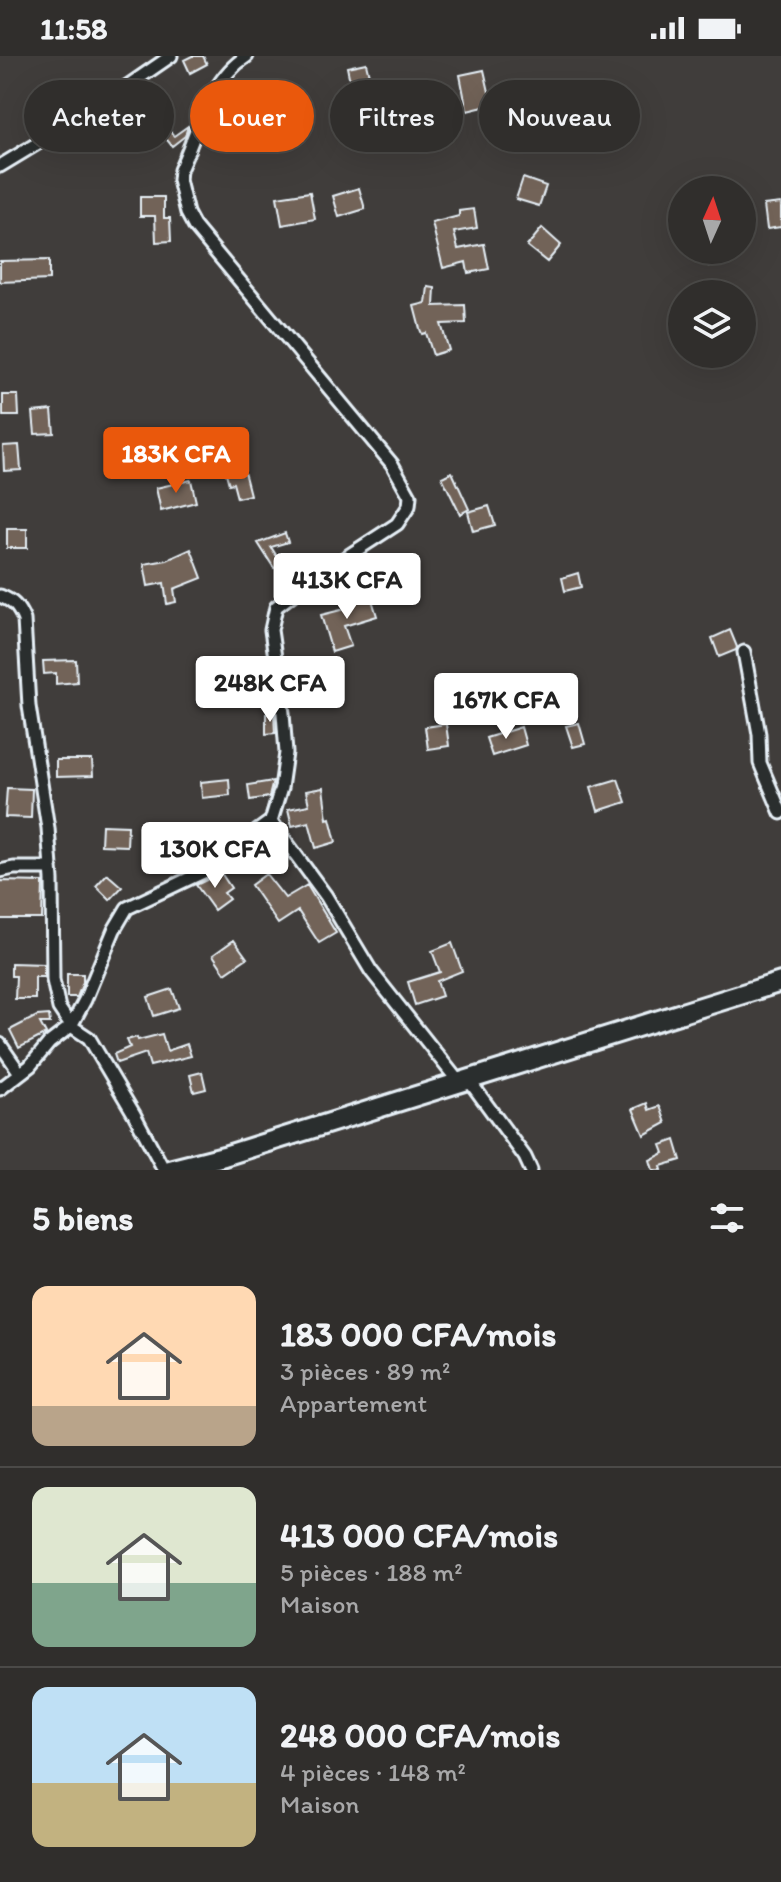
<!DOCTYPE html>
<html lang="fr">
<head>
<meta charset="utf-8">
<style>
	body { margin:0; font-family:Itim,sans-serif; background:#383634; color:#f1f3f6; height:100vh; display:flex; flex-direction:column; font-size:30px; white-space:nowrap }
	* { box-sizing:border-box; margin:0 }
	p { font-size:26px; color:#a8a8a9 }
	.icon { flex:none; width:44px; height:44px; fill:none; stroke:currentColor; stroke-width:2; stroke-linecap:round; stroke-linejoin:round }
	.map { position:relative; height:1114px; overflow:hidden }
	.panel { display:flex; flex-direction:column; background:#302e2c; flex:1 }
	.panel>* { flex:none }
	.hud { position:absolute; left:24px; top:24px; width:734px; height:72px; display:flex; gap:16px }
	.needle { width:52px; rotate:3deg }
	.buttons { position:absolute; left:668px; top:120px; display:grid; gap:16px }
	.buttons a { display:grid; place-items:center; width:88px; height:88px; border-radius:50%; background:#302e2c; box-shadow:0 8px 32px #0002,0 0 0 2px #4b4a48; font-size:40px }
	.price { position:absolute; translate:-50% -68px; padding:0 18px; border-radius:8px; background:#fff; color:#222; font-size:26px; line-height:52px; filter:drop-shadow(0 2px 4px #0008) }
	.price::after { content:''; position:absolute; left:50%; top:48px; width:24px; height:18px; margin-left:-12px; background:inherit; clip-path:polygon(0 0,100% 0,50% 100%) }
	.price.current { background:#ea580c; color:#fff }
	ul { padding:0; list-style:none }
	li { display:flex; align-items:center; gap:24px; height:200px; padding:0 32px }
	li+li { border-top:2px solid #4b4a48 }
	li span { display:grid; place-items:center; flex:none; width:224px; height:160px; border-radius:16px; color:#555 }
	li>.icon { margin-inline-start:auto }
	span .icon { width:96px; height:96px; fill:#fffc; stroke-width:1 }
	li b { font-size:34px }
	h2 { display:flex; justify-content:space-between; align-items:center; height:96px; padding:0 32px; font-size:34px }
	.pill { padding:0 28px; border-radius:36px; background:#302e2c; box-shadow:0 8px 32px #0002,0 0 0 2px #4b4a48; font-size:28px; line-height:72px }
	.pill.current { background:#ea580c; color:#fff }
	.status { display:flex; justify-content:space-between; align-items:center; height:56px; padding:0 40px; background:#302e2c; direction:ltr }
	.status svg { height:22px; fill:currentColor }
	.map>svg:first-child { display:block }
</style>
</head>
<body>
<div class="status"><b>11:58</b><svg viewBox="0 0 49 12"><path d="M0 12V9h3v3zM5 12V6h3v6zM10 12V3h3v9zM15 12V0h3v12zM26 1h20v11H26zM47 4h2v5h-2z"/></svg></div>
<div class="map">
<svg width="781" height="1114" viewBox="0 0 781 1114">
	<rect width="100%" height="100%" fill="#403d3b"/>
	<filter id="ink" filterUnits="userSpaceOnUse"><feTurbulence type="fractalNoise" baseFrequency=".0125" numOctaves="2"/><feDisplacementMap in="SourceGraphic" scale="16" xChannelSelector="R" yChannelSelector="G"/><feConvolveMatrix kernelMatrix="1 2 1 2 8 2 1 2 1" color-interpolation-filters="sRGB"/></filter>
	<g filter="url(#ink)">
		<path fill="#726358" stroke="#e8f1f8" stroke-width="2" d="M192,0H203L207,8L190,17L184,4Z
			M366,7L373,36L353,40L347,11Z
			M484,14L492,49L467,55L460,19Z
			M400,35L403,55L379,59L376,40Z
			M188,70L185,80L172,90L163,79L169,74L174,80Z
			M523,122L546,130L539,150L516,143Z
			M359,132L365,153L339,161L333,140Z
			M310,136L315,163L282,169L277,141Z
			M140,141H164V162H170L171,185L156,186L155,160H140Z
			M781,147V171L767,173L764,149Z
			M474,153L477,172L454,176L458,193L484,188L489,213L468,217L466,206L443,212L432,167L459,160V155Z
			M542,172L561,189L547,206L527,190Z
			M705,194H721L724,206L709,210Z
			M49,204V224L0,226V205Z
			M428,231L435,232L434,250L465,249L466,267L441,268L449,294L433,299L426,277L422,278L420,273L414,250L426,247Z
			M3,339H18L19,360H3Z
			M52,354L54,377L35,378L33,356Z
			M19,389L21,414L4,415L3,390Z
			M240,400L250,439L237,442L233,427L229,428L222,403Z
			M452,416L469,453L460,458L442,421Z
			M191,424L196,446L161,455L156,432Z
			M489,450L495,469L473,475L468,456Z
			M7,473H27V492H7Z
			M285,477L288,486L271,491L283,510L274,512L258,487Z
			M191,493L202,522L174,533L176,546L167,548L164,527L148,530L144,508L167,504Z
			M578,517L581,531L565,535L562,522Z
			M370,537L377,560L344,570L351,590L332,596L321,559L349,552L347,545Z
			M730,574L737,591L736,594L719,601L712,582Z
			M76,604L77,626L56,628V617L44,618L43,605Z
			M326,606L328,615L304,623L302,614Z
			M266,658H274L275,677L266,678Z
			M579,667L585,688L573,691L566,670Z
			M446,668L449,690L428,693L425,671Z
			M521,671L526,689L492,700L486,682Z
			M56,704H92L93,720L56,721Z
			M229,723L230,739L202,742L201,726Z
			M618,723L626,746L598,755L591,731Z
			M273,725L269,741L250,744L248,729Z
			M7,732L32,733L31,762L5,761Z
			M323,732L327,763L330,762L336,786L316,792L309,766L292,770L288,753L309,749L306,735Z
			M102,769L128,770L127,790L101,789Z
			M268,780L280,800L265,809L253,789Z
			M221,817L231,832L224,837L229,843L214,854L196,829Z
			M107,818L122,831L110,844L96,830Z
			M266,818L285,842L307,829L336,877L319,887L298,855L278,868L251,829Z
			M0,825L43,826L42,863H0Z
			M234,884L247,902L225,917L213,899Z
			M452,887L462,915L437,925L442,940L415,949L408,926L440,916L432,895Z
			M11,907L44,908V921H35V943H15L16,920H11Z
			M67,918H83V926L77,941H67Z
			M172,933L179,952L154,960L148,941Z
			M49,959L50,967H40L46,978L19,992L10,974L37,960Z
			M162,978L167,995L187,988L191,1000L150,1010L146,997L117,1007L114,998L130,991L127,984L137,981L138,984Z
			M202,1016L206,1033L194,1036L190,1019Z
			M647,1047L649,1054L660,1050L666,1067L644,1079L633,1053Z
			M675,1084L681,1104L661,1110L662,1114H653L650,1104L664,1097L661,1089Z"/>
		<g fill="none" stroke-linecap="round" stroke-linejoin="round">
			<g stroke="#e8f1f8" stroke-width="17">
				<path id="minor" d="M0,110L91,55L171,0
					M0,540C13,545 18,550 24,564L29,650L48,772L52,824L53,924L59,952L71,970L89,982L134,1058L164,1114
					M744,596L759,678L760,707L781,757
					M271,765L326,840L371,915L458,1025
					M0,815L14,812H51
					M0,988L20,1017
					M468,1023L525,1101L531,1114
					M0,1033L30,1010L49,987L71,970L85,944L114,874L127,852L218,809L233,793L271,765L281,732L286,697L283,657L271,574L276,551L314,522L397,468L409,450L410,440L392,408L194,170L187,157L179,124L180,114C198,75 209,24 247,0"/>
			</g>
			<g stroke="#e8f1f8" stroke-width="24">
				<path id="primary" d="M169,1114L224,1100L781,926"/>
			</g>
			<use href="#minor" stroke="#2a2d2e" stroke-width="11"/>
			<use href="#primary" stroke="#2a2d2e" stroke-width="18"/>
		</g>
	</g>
</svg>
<div class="buttons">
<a><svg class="needle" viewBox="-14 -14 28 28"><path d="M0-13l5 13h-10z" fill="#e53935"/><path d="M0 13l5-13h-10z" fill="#a8a8a9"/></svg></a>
<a><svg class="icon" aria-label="layers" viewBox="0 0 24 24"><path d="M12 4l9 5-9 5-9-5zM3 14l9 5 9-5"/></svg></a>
</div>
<b class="price current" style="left:176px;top:439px">183K CFA</b>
<b class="price" style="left:347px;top:565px">413K CFA</b>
<b class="price" style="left:270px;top:668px">248K CFA</b>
<b class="price" style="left:506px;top:685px">167K CFA</b>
<b class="price" style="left:215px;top:834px">130K CFA</b>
<div class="hud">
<a class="pill">Acheter</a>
<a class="pill current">Louer</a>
<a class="pill">Filtres</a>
<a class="pill">Nouveau</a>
</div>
</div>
<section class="panel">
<h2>5 biens<svg class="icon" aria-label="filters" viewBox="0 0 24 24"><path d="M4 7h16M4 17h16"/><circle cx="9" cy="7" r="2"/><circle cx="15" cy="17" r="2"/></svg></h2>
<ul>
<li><span style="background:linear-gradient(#ffd9b3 75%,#b9a48a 0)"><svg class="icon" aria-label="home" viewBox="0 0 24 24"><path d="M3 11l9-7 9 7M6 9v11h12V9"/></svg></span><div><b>183 000 CFA/mois</b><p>3 pièces · 89 m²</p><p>Appartement</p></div></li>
<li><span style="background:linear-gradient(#dfe7d0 60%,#7fa58c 0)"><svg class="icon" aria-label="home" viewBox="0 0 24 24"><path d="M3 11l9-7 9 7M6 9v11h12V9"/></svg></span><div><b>413 000 CFA/mois</b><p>5 pièces · 188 m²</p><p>Maison</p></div></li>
<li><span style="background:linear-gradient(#bfe0f5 60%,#c2b280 0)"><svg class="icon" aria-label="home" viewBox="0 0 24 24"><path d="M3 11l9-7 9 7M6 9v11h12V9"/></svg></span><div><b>248 000 CFA/mois</b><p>4 pièces · 148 m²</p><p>Maison</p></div></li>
</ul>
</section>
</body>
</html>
